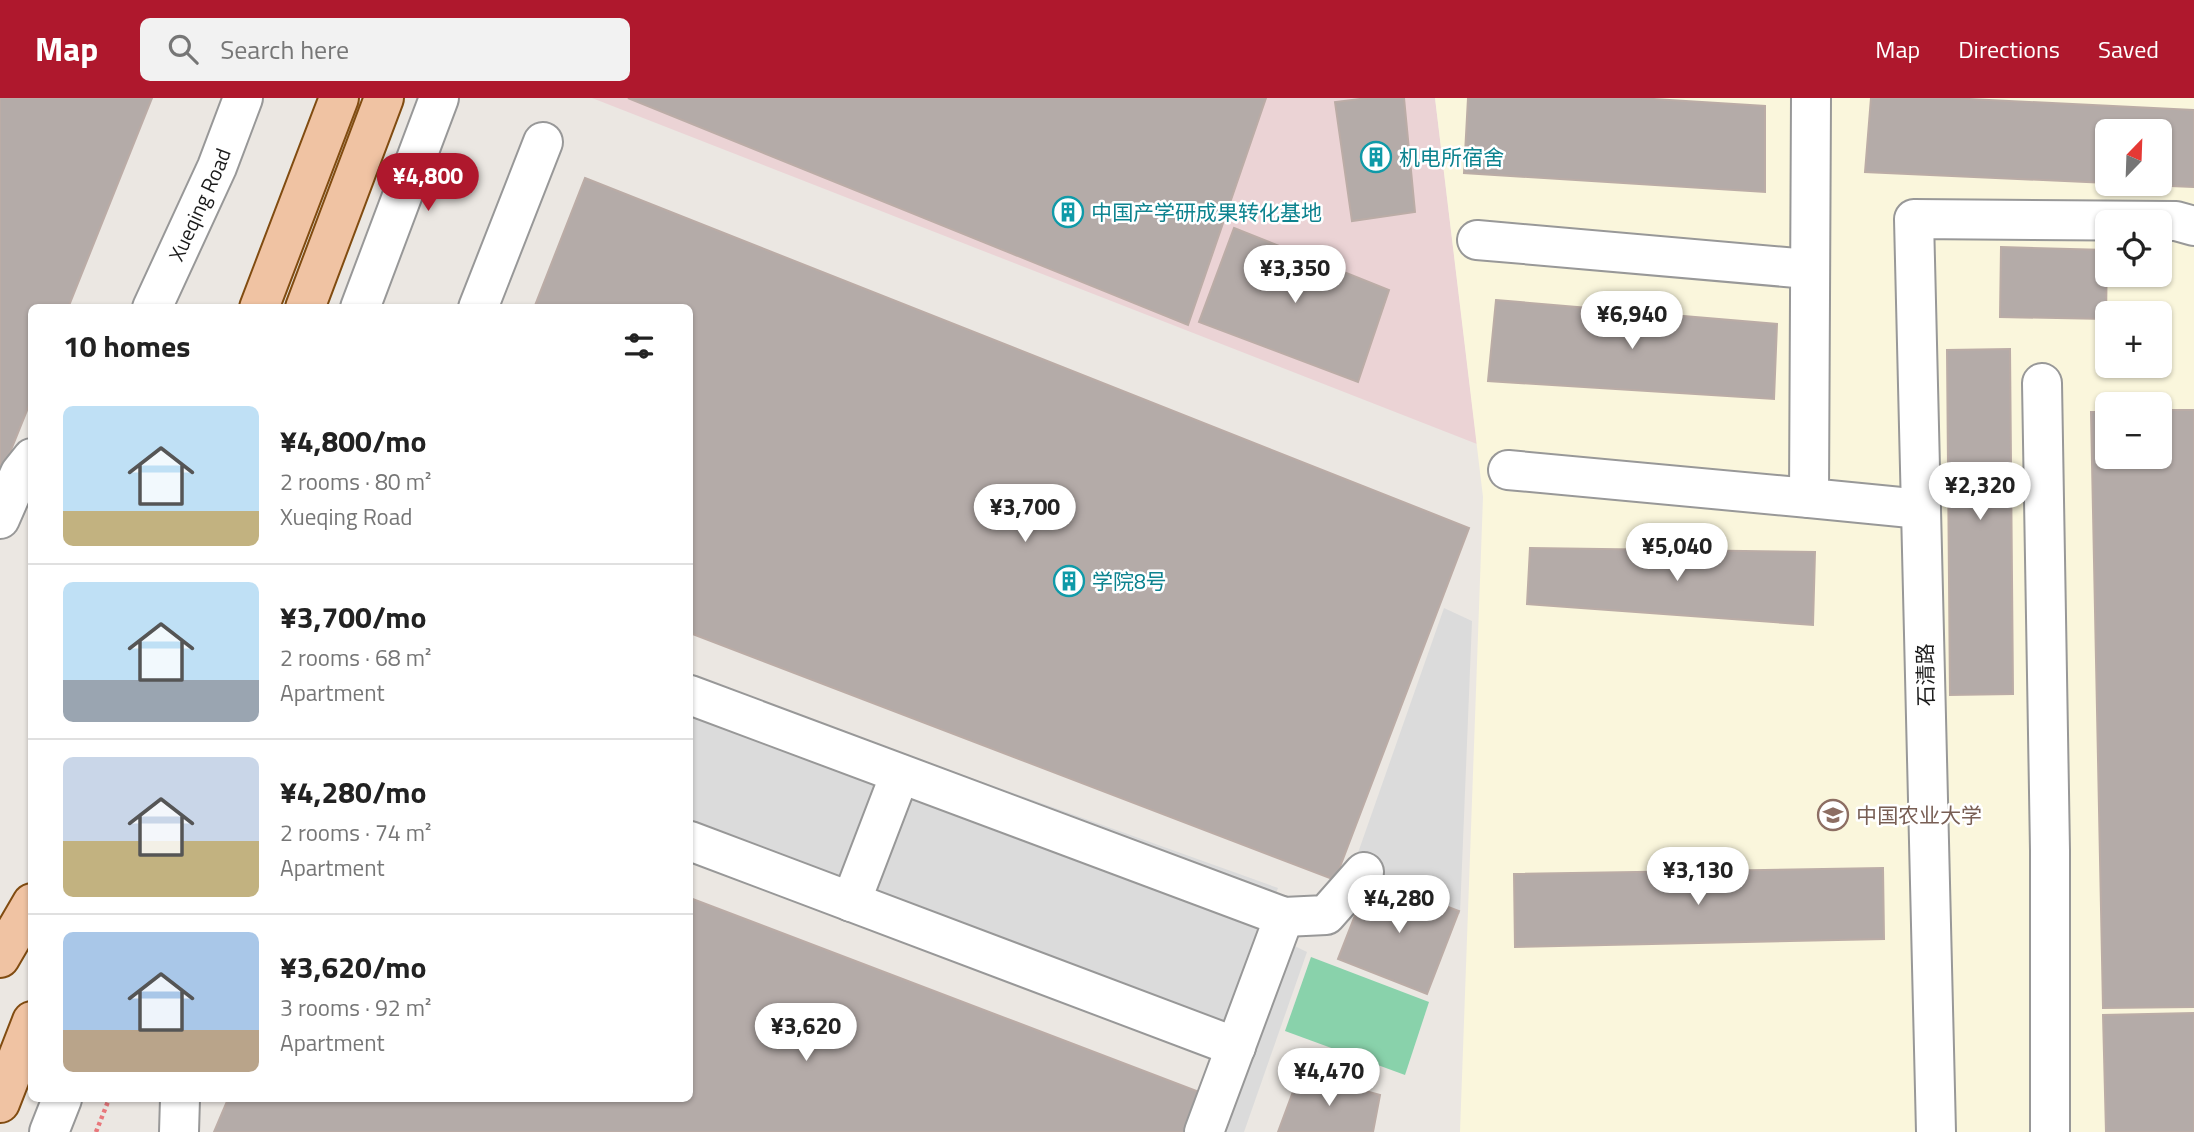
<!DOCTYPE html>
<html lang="en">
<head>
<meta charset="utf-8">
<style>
	body { margin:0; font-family:"Titillium Web","Noto Sans SC",sans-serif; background:#f2f2f2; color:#222; height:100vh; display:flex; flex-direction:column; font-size:26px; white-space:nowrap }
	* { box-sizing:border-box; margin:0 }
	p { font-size:23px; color:#767676 }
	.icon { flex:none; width:38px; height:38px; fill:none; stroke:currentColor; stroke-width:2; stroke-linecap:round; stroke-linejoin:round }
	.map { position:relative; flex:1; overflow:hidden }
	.panel { position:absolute; left:28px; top:206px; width:665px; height:798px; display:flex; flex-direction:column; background:#fff; border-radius:10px; box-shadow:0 2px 5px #0004 }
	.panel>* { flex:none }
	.needle { width:46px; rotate:23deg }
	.tools { position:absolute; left:2095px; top:21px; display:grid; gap:14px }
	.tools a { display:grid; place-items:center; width:77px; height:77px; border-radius:10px; background:#fff; box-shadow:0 2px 5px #0004; font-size:35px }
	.price { position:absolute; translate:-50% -60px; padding:0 16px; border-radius:24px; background:#fff; color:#222; font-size:23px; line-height:46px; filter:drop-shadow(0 2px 4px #0008) }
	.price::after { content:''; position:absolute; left:50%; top:42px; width:21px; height:16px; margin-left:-10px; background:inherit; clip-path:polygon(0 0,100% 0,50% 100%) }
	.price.selected { background:#af182d; color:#fff }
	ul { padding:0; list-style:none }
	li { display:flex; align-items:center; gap:21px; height:175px; padding:0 35px }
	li+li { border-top:2px solid #e0e0e0 }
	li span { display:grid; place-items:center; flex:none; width:196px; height:140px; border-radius:10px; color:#555 }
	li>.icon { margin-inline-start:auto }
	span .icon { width:84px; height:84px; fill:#fffc; stroke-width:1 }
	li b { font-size:30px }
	h2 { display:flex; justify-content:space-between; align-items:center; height:84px; padding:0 35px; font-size:30px }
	header { display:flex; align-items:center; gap:42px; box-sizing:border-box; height:98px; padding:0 35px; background:#af182d; color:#fff }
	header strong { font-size:33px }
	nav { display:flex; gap:38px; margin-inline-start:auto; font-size:24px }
	.search { width:490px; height:63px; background:#f2f2f2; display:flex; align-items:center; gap:18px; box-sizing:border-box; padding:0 24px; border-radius:10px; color:#767676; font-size:26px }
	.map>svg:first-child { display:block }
</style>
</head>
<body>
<header>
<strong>Map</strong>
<div class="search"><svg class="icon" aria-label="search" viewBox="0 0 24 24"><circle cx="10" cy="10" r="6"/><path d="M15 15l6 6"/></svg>Search here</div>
<nav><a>Map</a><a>Directions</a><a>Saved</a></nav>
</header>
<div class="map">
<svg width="2194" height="1034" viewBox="0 0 2194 1034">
	<rect width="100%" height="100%" fill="#ebe7e2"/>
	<path fill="#ebd3d5" d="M592,0H1435L1477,346Z"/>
	<path fill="#faf6dc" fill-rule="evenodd" d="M1435,0H2194V1034H1460L1483,399ZM2107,33H2160V86H2107ZM2107,124H2160V177H2107ZM2107,215H2160V268H2107ZM2107,306H2160V359H2107Z"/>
	<path fill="#89d2ab" d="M1311,859L1429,904L1405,977L1285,933Z"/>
	<path fill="#dbdbdb" d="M1444,510L1472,523L1460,816L1353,769Z
		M690,579L1278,790L1224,939L690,746Z
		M1286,844L1307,854L1244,1034H1215Z"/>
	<path fill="#b4aba8" stroke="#bbaca6" stroke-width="2" d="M0,0H152L68,210H32V300L0,379Z
		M628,0H1266L1188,227Z
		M1368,0H1404L1415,114L1352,123L1335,4Z
		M1468,0H1638L1765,8V94L1464,75Z
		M1871,0H1949L2194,12V89L2123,86H2160V33H2107V85L1865,74Z
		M585,80L1469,430L1335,782L690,535V210H534Z
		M1234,130L1389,192L1358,284L1199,224Z
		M2001,149L2107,152L2106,221L2000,219Z
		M1496,202L1777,226L1774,301L1488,283Z
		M2010,251L2013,596L1950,597L1947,252Z
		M2160,312H2194V909L2103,910L2091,314H2107V359H2160Z
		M1530,450L1815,454L1813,527L1527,506Z
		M1883,770L1884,841L1515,849L1514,776Z
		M1370,779L1459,813L1427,896L1338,861Z
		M690,800L1202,995L1187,1034H214L228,1001H690Z
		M2194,915V1034H2106L2103,917Z
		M1300,975L1380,997L1373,1034H1278Z"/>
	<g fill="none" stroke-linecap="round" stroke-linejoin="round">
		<g stroke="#989898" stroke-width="42">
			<g id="minor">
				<path d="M1811,0L1809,400L1921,411"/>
				<path d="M1477,142L1808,171"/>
				<path id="s1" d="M152,210L217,69L243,0"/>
				<path d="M360,210L439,0"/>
				<path d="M478,210L543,44"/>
				<path d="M2042,285L2050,752V1034"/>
				<path d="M1508,372L1809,400"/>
				<path d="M0,421L20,375L32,360"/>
				<path d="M690,597L1284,819L1326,817L1364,774"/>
				<path d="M690,743L1236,949"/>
				<path d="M851,804L900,676"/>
				<path d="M49,1034L62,1001"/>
				<path d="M179,1034L180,1001"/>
				<path d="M1204,1034L1284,819"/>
				<path d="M1936,1034L1914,121L2176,123L2194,128"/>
			</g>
		</g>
		<g stroke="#814c11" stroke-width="42">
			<path id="major" d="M259,210L339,0
				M305,210L384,0
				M0,860L32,805
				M0,1005L32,923"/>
		</g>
		<path stroke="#e8777b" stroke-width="4.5" stroke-dasharray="3.5 3.5" stroke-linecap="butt" d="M96,1034L109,1001"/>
		<use href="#minor" stroke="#fff" stroke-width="38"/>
		<use href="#major" stroke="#f0c3a3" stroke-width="38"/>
	</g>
	<defs>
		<g id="building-ring" transform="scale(1.575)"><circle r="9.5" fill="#fff" stroke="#0f9aa8" stroke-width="1.5"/><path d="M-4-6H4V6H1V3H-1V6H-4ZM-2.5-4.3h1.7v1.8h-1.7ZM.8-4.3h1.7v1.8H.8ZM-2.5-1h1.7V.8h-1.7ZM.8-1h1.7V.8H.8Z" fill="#0f9aa8"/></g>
		<g id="university-ring" transform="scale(1.575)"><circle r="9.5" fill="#fff" stroke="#8d6e63" stroke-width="1.5"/><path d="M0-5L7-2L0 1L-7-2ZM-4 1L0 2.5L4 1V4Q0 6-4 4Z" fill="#8d6e63"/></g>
	</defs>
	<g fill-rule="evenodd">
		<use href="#building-ring" x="1376" y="59"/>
		<use href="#building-ring" x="1068" y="114"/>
		<use href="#building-ring" x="1069" y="483"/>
		<use href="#university-ring" x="1833" y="717"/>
	</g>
	<g text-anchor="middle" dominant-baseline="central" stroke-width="5" stroke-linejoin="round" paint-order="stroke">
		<g font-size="21" fill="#0d838f" stroke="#fff" text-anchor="start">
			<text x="1399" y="59">机电所宿舍</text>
			<text x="1091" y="114">中国产学研成果转化基地</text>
			<text x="1092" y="483">学院8号</text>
		</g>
		<g font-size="21" fill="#1b1b1b" stroke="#fff">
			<text stroke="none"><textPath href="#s1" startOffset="114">Xueqing Road</textPath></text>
			<text transform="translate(1925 577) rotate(-91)">石清路</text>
		</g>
		<g font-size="21" fill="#785e54" stroke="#fff" text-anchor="start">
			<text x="1856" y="717">中国农业大学</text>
		</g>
	</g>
</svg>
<div class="tools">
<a><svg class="needle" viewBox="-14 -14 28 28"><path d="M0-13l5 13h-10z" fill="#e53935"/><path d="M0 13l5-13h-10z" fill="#767676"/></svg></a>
<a><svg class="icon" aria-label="locate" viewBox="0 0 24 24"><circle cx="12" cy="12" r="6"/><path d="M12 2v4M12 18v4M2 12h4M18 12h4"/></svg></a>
<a>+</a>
<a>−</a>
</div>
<b class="price selected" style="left:428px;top:115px">¥4,800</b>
<b class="price" style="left:1295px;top:207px">¥3,350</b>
<b class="price" style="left:1632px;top:253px">¥6,940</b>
<b class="price" style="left:1980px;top:424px">¥2,320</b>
<b class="price" style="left:1025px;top:446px">¥3,700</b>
<b class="price" style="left:1677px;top:485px">¥5,040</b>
<b class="price" style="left:1698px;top:809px">¥3,130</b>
<b class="price" style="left:1399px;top:837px">¥4,280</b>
<b class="price" style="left:806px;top:965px">¥3,620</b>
<b class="price" style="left:1329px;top:1010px">¥4,470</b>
<section class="panel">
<h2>10 homes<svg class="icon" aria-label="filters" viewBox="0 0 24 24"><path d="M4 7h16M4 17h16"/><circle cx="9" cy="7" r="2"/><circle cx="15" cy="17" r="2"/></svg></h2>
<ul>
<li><span style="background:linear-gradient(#bfe0f5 75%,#c2b280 0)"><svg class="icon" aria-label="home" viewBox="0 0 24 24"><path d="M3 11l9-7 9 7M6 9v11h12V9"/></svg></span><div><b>¥4,800/mo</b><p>2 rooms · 80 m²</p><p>Xueqing Road</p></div></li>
<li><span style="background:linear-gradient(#bfe0f5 70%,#9aa5b1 0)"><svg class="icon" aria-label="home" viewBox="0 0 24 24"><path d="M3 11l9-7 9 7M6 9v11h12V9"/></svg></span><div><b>¥3,700/mo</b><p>2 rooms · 68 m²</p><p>Apartment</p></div></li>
<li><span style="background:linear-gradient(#c9d6e8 60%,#c2b280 0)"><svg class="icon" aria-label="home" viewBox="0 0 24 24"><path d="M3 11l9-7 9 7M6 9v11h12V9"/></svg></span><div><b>¥4,280/mo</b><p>2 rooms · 74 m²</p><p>Apartment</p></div></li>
<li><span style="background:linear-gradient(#a9c7e8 70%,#b9a48a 0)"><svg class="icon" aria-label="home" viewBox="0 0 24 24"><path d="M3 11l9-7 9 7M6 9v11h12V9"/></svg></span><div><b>¥3,620/mo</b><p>3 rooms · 92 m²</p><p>Apartment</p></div></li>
</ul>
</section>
</div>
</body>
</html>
